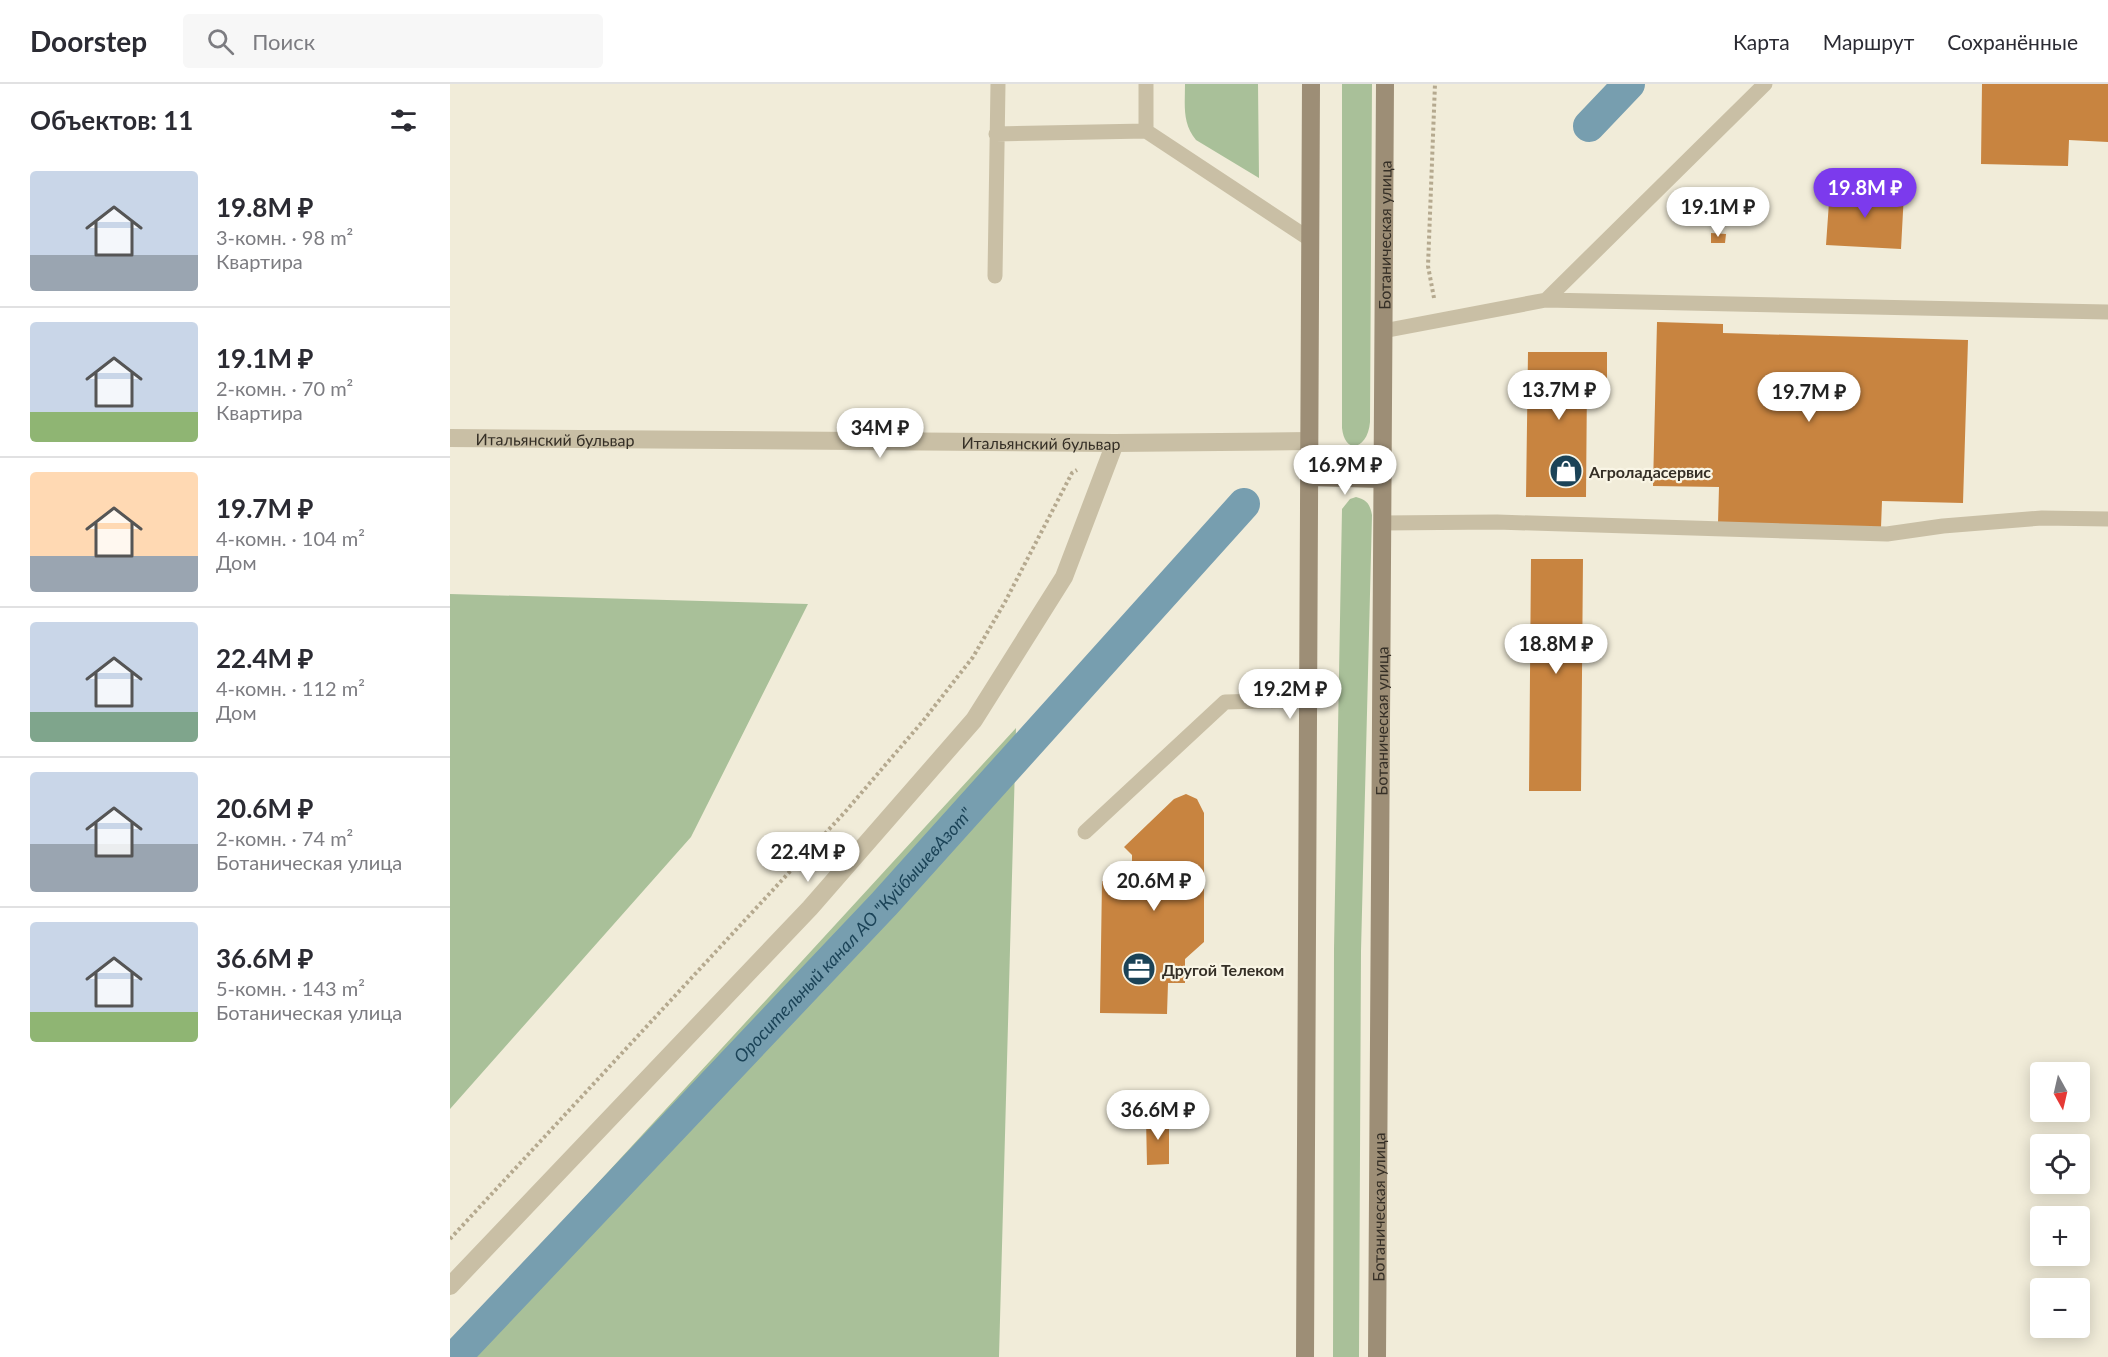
<!DOCTYPE html>
<html lang="ru">
<head>
<meta charset="utf-8">
<style>
	body { margin:0; font-family:Lato,sans-serif; background:#f7f7f7; color:#2b2b33; height:100vh; display:flex; flex-direction:column; font-size:22px; white-space:nowrap }
	* { box-sizing:border-box; margin:0 }
	p { font-size:20px; color:#7c7c81 }
	.icon { flex:none; width:33px; height:33px; fill:none; stroke:currentColor; stroke-width:2; stroke-linecap:round; stroke-linejoin:round }
	.map { position:relative; flex:1; overflow:hidden }
	.details { display:flex; flex-direction:column; background:#fff; width:450px }
	.details>* { flex:none }
	.needle { width:39px; rotate:172deg }
	.controls { position:absolute; left:1580px; top:978px; display:grid; gap:12px }
	.controls a { display:grid; place-items:center; width:60px; height:60px; border-radius:6px; background:#fff; box-shadow:0 3px 15px #0003; font-size:30px }
	.price { position:absolute; translate:-50% -51px; padding:0 14px; border-radius:21px; background:#fff; color:#222; font-size:20px; line-height:39px; filter:drop-shadow(0 2px 3px #0008) }
	.price::after { content:''; position:absolute; left:50%; top:36px; width:18px; height:14px; margin-left:-9px; background:inherit; clip-path:polygon(0 0,100% 0,50% 100%) }
	.price.selected { background:#7c3aed; color:#fff }
	ul { padding:0; list-style:none }
	li { display:flex; align-items:center; gap:18px; height:150px; padding:0 30px }
	li+li { border-top:2px solid #e1e1e2 }
	li span { display:grid; place-items:center; flex:none; width:168px; height:120px; border-radius:6px; color:#555 }
	li>.icon { margin-inline-start:auto }
	span .icon { width:72px; height:72px; fill:#fffc; stroke-width:1 }
	li b { font-size:26px }
	h2 { display:flex; justify-content:space-between; align-items:center; height:72px; padding:0 30px; font-size:26px }
	header { display:flex; align-items:center; gap:36px; box-sizing:border-box; height:84px; padding:0 30px; background:#fff; border-bottom:2px solid #e1e1e2 }
	header strong { font-size:28px }
	nav { display:flex; gap:33px; margin-inline-start:auto; font-size:21px }
	.search { width:420px; height:54px; background:#f7f7f7; display:flex; align-items:center; gap:15px; box-sizing:border-box; padding:0 21px; border-radius:6px; color:#7c7c81; font-size:22px }
	main { display:flex; flex:1; min-height:0 }
	.map>svg:first-child { display:block }
</style>
</head>
<body>
<header>
<strong>Doorstep</strong>
<div class="search"><svg class="icon" aria-label="search" viewBox="0 0 24 24"><circle cx="10" cy="10" r="6"/><path d="M15 15l6 6"/></svg>Поиск</div>
<nav><a>Карта</a><a>Маршрут</a><a>Сохранённые</a></nav>
</header>
<main>
<section class="details">
<h2>Объектов: 11<svg class="icon" aria-label="filters" viewBox="0 0 24 24"><path d="M4 7h16M4 17h16"/><circle cx="9" cy="7" r="2"/><circle cx="15" cy="17" r="2"/></svg></h2>
<ul>
<li><span style="background:linear-gradient(#c9d6e8 70%,#9aa5b1 0)"><svg class="icon" aria-label="home" viewBox="0 0 24 24"><path d="M3 11l9-7 9 7M6 9v11h12V9"/></svg></span><div><b>19.8M ₽</b><p>3-комн. · 98 m²</p><p>Квартира</p></div></li>
<li><span style="background:linear-gradient(#c9d6e8 75%,#8fb573 0)"><svg class="icon" aria-label="home" viewBox="0 0 24 24"><path d="M3 11l9-7 9 7M6 9v11h12V9"/></svg></span><div><b>19.1M ₽</b><p>2-комн. · 70 m²</p><p>Квартира</p></div></li>
<li><span style="background:linear-gradient(#ffd9b3 70%,#9aa5b1 0)"><svg class="icon" aria-label="home" viewBox="0 0 24 24"><path d="M3 11l9-7 9 7M6 9v11h12V9"/></svg></span><div><b>19.7M ₽</b><p>4-комн. · 104 m²</p><p>Дом</p></div></li>
<li><span style="background:linear-gradient(#c9d6e8 75%,#7fa58c 0)"><svg class="icon" aria-label="home" viewBox="0 0 24 24"><path d="M3 11l9-7 9 7M6 9v11h12V9"/></svg></span><div><b>22.4M ₽</b><p>4-комн. · 112 m²</p><p>Дом</p></div></li>
<li><span style="background:linear-gradient(#c9d6e8 60%,#9aa5b1 0)"><svg class="icon" aria-label="home" viewBox="0 0 24 24"><path d="M3 11l9-7 9 7M6 9v11h12V9"/></svg></span><div><b>20.6M ₽</b><p>2-комн. · 74 m²</p><p>Ботаническая улица</p></div></li>
<li><span style="background:linear-gradient(#c9d6e8 75%,#8fb573 0)"><svg class="icon" aria-label="home" viewBox="0 0 24 24"><path d="M3 11l9-7 9 7M6 9v11h12V9"/></svg></span><div><b>36.6M ₽</b><p>5-комн. · 143 m²</p><p>Ботаническая улица</p></div></li>
</ul>
</section>
<div class="map">
<svg width="1658" height="1273" viewBox="0 0 1658 1273">
	<rect width="100%" height="100%" fill="#f1ecd9"/>
	<path fill="#a9c099" d="M735,0H808L809,94L746,56C732,39 735,21 735,0Z
		M892,0H922L920,338C918,365 895,372 892,344Z
		M906,413C917,416 920,420 922,431L911,867L909,1273H883L884,865L892,425L900,415Z
		M0,510L358,520L241,753L0,1025Z
		M566,644L549,1273H0V1260Z"/>
	<g fill="none" stroke-linecap="round" stroke-linejoin="round">
		<g stroke="#779eaf" stroke-width="32">
			<path d="M1139,42L1179,0"/>
			<path id="s1" d="M5,1273L434,820L794,420"/>
		</g>
	</g>
	<path fill="#c88440" d="M1532,0H1658V58L1619,56L1618,82L1531,80Z
		M1380,104L1454,109L1451,165L1376,161Z
		M1261,149L1276,150L1275,159H1261Z
		M1207,238L1273,240V249L1518,256L1513,419L1432,417L1431,444L1268,439L1269,403L1203,402Z
		M1078,268H1157V297L1137,296L1136,413H1076Z
		M1081,475H1133L1131,707H1079Z
		M736,710L747,715L754,729V858L735,875V899H718L717,930L650,929L652,797H682V771L674,763L724,715Z
		M696,1034H719V1080L697,1081Z"/>
	<g fill="none" stroke-linecap="round" stroke-linejoin="round">
		<path stroke="#b5a98f" stroke-width="4" stroke-dasharray="3 3" stroke-linecap="butt" d="M984,214L978,182L985,0
			M0,1155L395,728L473,637L523,573L555,518L622,389L627,386"/>
		<path stroke="#c9bfa5" stroke-width="15" d="M696,0V47
			M546,50L696,47L861,156
			M545,192L548,0
			M1096,216L1658,228
			M933,247L1096,216L1315,0
			M932,439L1047,438L1437,450L1493,442L1592,434L1658,435
			M635,748L775,618L858,616"/>
		<g stroke="#c9bfa5" stroke-width="18">
			<path id="s2" d="M0,354L665,359L859,357"/>
			<path d="M0,1202L360,824L524,636L614,493L665,359"/>
		</g>
		<g stroke="#9d8e76" stroke-width="18">
			<path d="M859,393L932,395"/>
			<path d="M855,1273L861,0"/>
			<path id="s3" d="M927,1273L935,0"/>
		</g>
	</g>
	<defs>
		<g id="shop-disc" transform="scale(1.725)"><circle r="9.5" fill="#1b4357" stroke="#f9f5e5"/><path d="M-5-2.5h2.3a2.7 3.5 0 0 1 5.4 0H5L5.5 6h-11ZM-1.5-2.5h3a1.5 2.3 0 0 0-3 0Z" fill="#fff"/></g>
		<g id="office-disc" transform="scale(1.725)"><circle r="9.5" fill="#1b4357" stroke="#f9f5e5"/><path d="M-6-3h4V-5.5h4V-3h4V5H-6ZM-1-4.5V-3h2v-1.5ZM-6 0V1H6V0Z" fill="#fff"/></g>
	</defs>
	<g fill-rule="evenodd">
		<use href="#shop-disc" x="1116" y="387"/>
		<use href="#office-disc" x="689" y="885"/>
	</g>
	<g text-anchor="middle" dominant-baseline="central" stroke-width="4.5" stroke-linejoin="round" paint-order="stroke">
		<g font-size="16" fill="#352f26" stroke="#f9f5e5">
			<text stroke="none"><textPath href="#s3" startOffset="1122">Ботаническая улица</textPath></text>
			<text stroke="none"><textPath href="#s2" startOffset="105">Итальянский бульвар</textPath></text>
			<text stroke="none"><textPath href="#s2" startOffset="591">Итальянский бульвар</textPath></text>
			<text stroke="none"><textPath href="#s3" startOffset="636">Ботаническая улица</textPath></text>
			<text stroke="none"><textPath href="#s3" startOffset="150">Ботаническая улица</textPath></text>
		</g>
		<g font-size="16" font-weight="bold" fill="#352f26" stroke="#f9f5e5" text-anchor="start">
			<text x="1139" y="387">Агроладасервис</text>
			<text x="712" y="885">Другой Телеком</text>
		</g>
		<g font-size="18" font-style="italic" fill="#1b4357" stroke="#f9f5e5">
			<text stroke="none"><textPath href="#s1" startOffset="580">Оросительный канал АО "КуйбышевАзот"</textPath></text>
		</g>
	</g>
</svg>
<div class="controls">
<a><svg class="needle" viewBox="-14 -14 28 28"><path d="M0-13l5 13h-10z" fill="#e53935"/><path d="M0 13l5-13h-10z" fill="#7c7c81"/></svg></a>
<a><svg class="icon" aria-label="locate" viewBox="0 0 24 24"><circle cx="12" cy="12" r="6"/><path d="M12 2v4M12 18v4M2 12h4M18 12h4"/></svg></a>
<a>+</a>
<a>−</a>
</div>
<b class="price selected" style="left:1415px;top:135px">19.8M ₽</b>
<b class="price" style="left:1268px;top:154px">19.1M ₽</b>
<b class="price" style="left:1109px;top:337px">13.7M ₽</b>
<b class="price" style="left:1359px;top:339px">19.7M ₽</b>
<b class="price" style="left:430px;top:375px">34M ₽</b>
<b class="price" style="left:895px;top:412px">16.9M ₽</b>
<b class="price" style="left:1106px;top:591px">18.8M ₽</b>
<b class="price" style="left:840px;top:636px">19.2M ₽</b>
<b class="price" style="left:358px;top:799px">22.4M ₽</b>
<b class="price" style="left:704px;top:828px">20.6M ₽</b>
<b class="price" style="left:708px;top:1057px">36.6M ₽</b>
</div>
</main>
</body>
</html>
